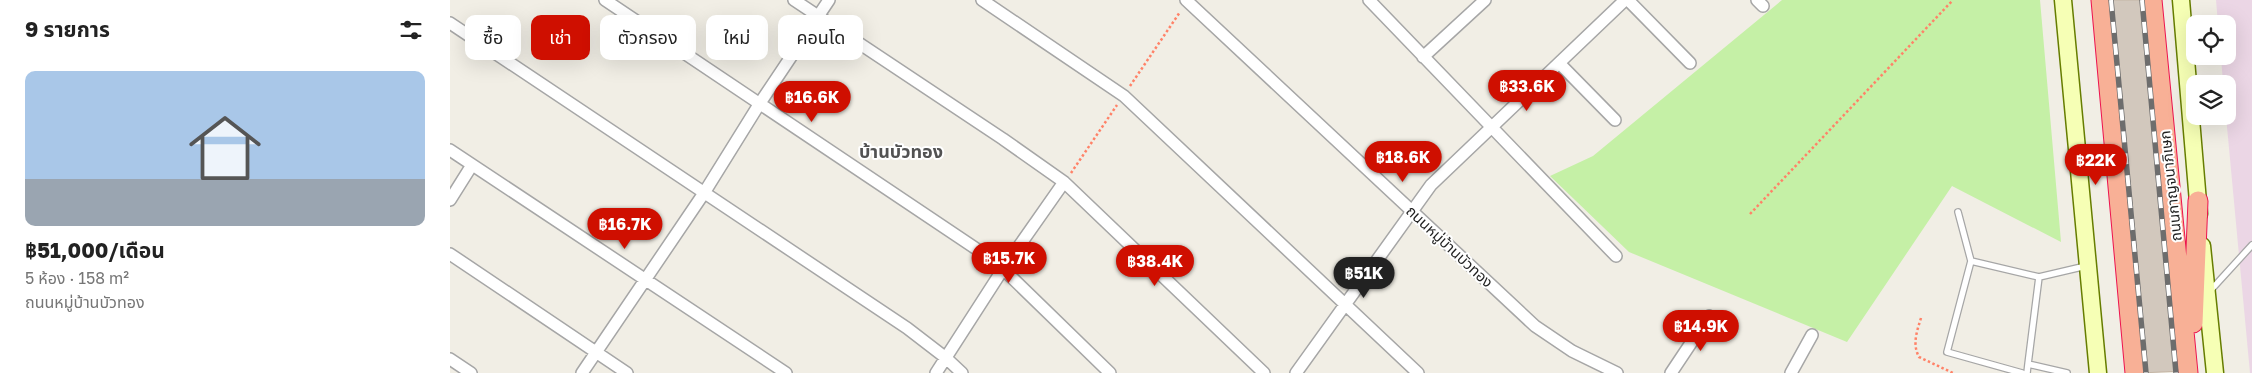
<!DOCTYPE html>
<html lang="th">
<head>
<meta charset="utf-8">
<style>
	body { margin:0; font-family:"Golos Text","Noto Sans Thai",sans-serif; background:#f2f2f2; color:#222; height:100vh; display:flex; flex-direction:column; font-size:19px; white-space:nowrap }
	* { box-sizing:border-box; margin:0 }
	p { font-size:16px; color:#767676 }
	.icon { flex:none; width:28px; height:28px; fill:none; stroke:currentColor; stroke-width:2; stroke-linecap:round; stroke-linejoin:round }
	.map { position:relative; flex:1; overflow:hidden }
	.drawer { display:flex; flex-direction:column; background:#fff; width:450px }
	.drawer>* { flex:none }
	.banner { position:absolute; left:15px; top:15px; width:475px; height:45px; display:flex; gap:10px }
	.controls { position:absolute; left:1736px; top:15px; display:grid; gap:10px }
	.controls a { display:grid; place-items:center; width:50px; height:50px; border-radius:10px; background:#fff; box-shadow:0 5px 20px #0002; font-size:25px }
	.price { position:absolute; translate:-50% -42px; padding:0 11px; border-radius:18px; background:#cf0f00; color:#fff; font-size:16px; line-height:32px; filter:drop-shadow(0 1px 2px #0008) }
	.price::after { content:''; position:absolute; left:50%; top:30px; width:15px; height:11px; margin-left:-8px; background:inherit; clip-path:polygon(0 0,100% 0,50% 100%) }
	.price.selected { background:#222; color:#fff }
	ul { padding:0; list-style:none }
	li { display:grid; align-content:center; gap:10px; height:265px; padding:0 25px }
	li+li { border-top:1px solid #e0e0e0 }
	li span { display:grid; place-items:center; height:155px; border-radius:10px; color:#555 }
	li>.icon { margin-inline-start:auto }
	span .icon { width:90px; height:90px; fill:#fffc; stroke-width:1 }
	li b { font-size:21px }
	h2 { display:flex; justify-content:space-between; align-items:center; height:60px; padding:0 25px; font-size:21px }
	.chip { padding:0 18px; border-radius:10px; background:#fff; box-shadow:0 5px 20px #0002; font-size:18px; line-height:45px }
	.chip.selected { background:#cf0f00; color:#fff }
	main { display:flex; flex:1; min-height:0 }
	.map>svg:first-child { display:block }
</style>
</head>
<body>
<main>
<section class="drawer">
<h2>9 รายการ<svg class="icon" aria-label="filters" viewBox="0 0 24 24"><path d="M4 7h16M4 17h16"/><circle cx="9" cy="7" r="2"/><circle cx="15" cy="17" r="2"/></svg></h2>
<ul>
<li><span style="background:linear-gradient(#a9c7e8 70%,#9aa5b1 0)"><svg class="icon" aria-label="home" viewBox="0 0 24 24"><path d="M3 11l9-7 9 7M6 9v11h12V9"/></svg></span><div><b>฿51,000/เดือน</b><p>5 ห้อง · 158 m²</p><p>ถนนหมู่บ้านบัวทอง</p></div></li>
</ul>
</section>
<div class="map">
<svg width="1802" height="373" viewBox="0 0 1802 373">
	<rect width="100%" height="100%" fill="#f1eee5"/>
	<path fill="#ebd6e5" d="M1766,0H1802V373H1800L1776,116L1778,84H1773L1771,56H1778V24H1768Z"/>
	<path fill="#c5f0a6" d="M1332,0H1590L1611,242L1502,186L1397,342L1179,252L1100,176L1143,156Z"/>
	<path fill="#d2c8bd" stroke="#c4b5a5" d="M1656,0H1698L1732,371L1690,373Z"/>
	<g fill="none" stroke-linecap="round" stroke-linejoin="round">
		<g stroke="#a6a6a6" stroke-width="8">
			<path id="service" d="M1508,212L1521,261
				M1760,291L1802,245
				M1572,373L1497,352L1521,261L1589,277
				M1577,373L1578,364
				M1617,373L1578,364L1589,277L1636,266"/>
		</g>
		<g stroke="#a6a6a6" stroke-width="14">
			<path id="minor" d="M155,0L528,250L553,269L660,373
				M344,0L553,139L614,182L814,373
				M532,0L674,96L968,373
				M736,0L1085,326L1122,351L1167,373
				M919,0L1166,256
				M1178,0L1240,63
				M1307,0L1313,6
				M0,23L457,328L496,358L512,373
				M973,57L1035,0
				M1109,63L1165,120
				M0,150L336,373
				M0,200L22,165
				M0,254L177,373
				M0,359L21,373
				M132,373L254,193L310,103L379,0
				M486,373L553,269L614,182
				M846,373L981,185L1175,0
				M1221,373L1259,316
				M1341,373L1362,335"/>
		</g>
		<g stroke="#667d00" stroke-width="19">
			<path id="secondary" d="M1613,0L1648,373
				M1731,0L1749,214
				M1752,246L1765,373"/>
		</g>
		<g stroke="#ed134e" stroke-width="21">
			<path id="trunk" d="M1651,0L1685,373
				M1702,0L1738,373
				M1743,323L1748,201"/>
		</g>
		<path stroke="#ff8268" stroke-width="2.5" stroke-dasharray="2.5 2.5" stroke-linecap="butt" d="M680,86L730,12
			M621,173L667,105
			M1300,214L1503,0
			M1471,318C1467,331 1462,344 1469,357L1503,373"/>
		<use href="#service" stroke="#fff" stroke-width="5.5"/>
		<use href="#minor" stroke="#fff" stroke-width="11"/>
		<use href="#secondary" stroke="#f6ffb5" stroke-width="16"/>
		<use href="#trunk" stroke="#f8b096" stroke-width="19"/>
		<g stroke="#6d6d6d" stroke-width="5.5">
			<path id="rail" d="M1661,0L1696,373
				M1692,0L1726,373"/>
		</g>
		<use href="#rail" stroke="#fff" stroke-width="4" stroke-dasharray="11" stroke-linecap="butt"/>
	</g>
	<g text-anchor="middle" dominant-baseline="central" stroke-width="4" stroke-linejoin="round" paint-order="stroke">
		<g font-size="15" fill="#1f1f1f" stroke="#fff">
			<text transform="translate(1720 186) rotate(-96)">ถนนกาญจนาภิเษก</text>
			<text transform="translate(1000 246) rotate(43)">ถนนหมู่บ้านบัวทอง</text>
		</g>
		<g font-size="18" font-weight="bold" fill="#525252" stroke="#fff">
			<text x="451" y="151">บ้านบัวทอง</text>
		</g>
	</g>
</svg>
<div class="controls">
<a><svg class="icon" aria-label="locate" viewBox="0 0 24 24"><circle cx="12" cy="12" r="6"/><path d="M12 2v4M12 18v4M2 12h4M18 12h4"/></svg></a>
<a><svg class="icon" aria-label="layers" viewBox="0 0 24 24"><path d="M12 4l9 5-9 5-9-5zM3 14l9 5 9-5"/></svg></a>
</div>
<b class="price" style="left:1077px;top:112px">฿33.6K</b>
<b class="price" style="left:362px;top:123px">฿16.6K</b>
<b class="price" style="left:953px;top:183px">฿18.6K</b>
<b class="price" style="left:1646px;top:186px">฿22K</b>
<b class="price" style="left:175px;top:250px">฿16.7K</b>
<b class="price" style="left:559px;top:284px">฿15.7K</b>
<b class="price" style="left:705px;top:287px">฿38.4K</b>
<b class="price selected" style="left:914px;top:299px">฿51K</b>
<b class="price" style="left:1251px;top:352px">฿14.9K</b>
<div class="banner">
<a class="chip">ซื้อ</a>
<a class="chip selected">เช่า</a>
<a class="chip">ตัวกรอง</a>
<a class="chip">ใหม่</a>
<a class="chip">คอนโด</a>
</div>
</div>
</main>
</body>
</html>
